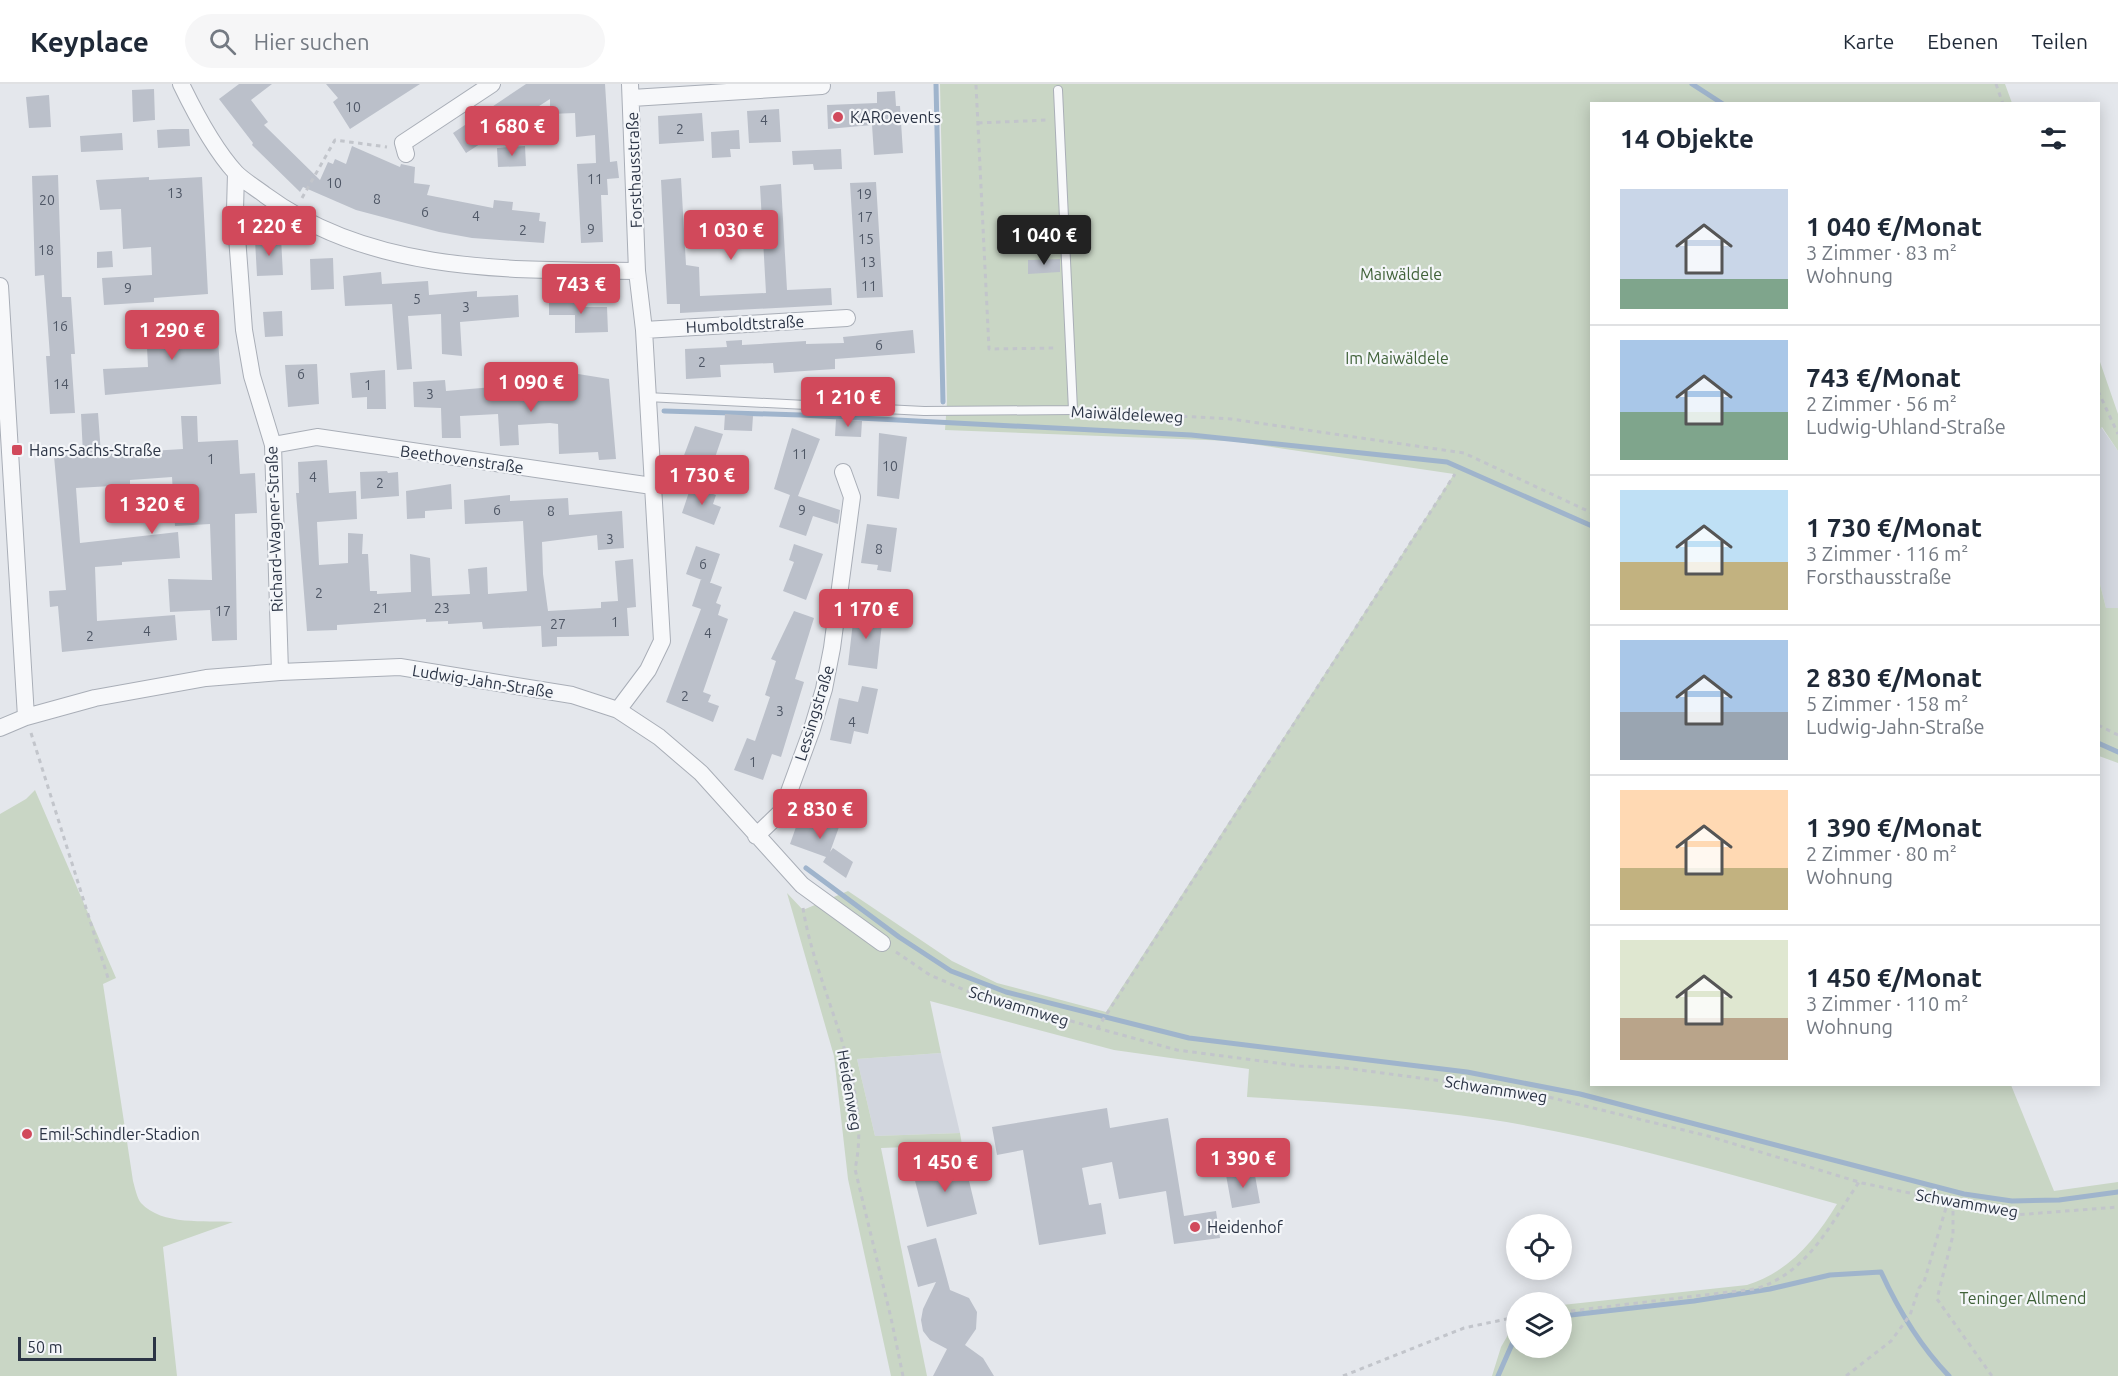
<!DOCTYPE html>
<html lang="de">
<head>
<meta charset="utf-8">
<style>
	body { margin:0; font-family:Ubuntu,sans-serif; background:#f6f6f7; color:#1f2937; height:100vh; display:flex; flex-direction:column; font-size:22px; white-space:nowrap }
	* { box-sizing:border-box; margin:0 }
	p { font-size:20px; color:#747a83 }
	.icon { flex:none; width:33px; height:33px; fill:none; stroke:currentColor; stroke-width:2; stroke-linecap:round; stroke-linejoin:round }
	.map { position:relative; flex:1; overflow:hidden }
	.side { position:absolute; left:1590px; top:18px; width:510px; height:984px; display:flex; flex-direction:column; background:#fff; border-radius:0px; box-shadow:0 3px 15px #0003 }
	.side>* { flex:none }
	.buttons { position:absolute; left:1506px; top:1130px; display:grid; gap:12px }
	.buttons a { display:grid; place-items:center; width:66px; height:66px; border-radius:50%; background:#fff; box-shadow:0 3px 15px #0003; font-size:30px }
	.scale { position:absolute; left:18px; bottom:15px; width:138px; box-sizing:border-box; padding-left:6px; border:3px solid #2b3445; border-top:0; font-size:16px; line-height:21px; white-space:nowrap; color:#2b3445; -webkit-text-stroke:4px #f4f6f9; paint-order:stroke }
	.price { position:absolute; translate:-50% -51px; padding:0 14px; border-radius:6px; background:#d1495b; color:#fff; font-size:20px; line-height:39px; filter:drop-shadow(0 2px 3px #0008) }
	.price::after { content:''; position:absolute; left:50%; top:36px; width:18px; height:14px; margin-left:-9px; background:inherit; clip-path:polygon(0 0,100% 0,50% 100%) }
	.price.active { background:#222; color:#fff }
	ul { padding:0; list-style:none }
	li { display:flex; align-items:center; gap:18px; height:150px; padding:0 30px }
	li+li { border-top:2px solid #e0e1e3 }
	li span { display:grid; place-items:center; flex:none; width:168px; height:120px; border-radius:0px; color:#555 }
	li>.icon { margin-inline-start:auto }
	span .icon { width:72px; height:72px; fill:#fffc; stroke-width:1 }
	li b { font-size:26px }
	h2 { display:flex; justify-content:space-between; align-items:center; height:72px; padding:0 30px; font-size:26px }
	header { display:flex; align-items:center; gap:36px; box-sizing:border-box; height:84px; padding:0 30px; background:#fff; border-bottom:2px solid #e0e1e3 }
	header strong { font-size:28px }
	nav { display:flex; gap:33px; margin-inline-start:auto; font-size:21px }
	.search { width:420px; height:54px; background:#f6f6f7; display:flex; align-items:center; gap:15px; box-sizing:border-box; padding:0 21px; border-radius:33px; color:#747a83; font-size:22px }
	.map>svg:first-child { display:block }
</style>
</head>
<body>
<header>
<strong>Keyplace</strong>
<div class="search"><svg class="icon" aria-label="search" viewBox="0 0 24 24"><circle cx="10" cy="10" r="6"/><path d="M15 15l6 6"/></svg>Hier suchen</div>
<nav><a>Karte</a><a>Ebenen</a><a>Teilen</a></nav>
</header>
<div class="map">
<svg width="2118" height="1292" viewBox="0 0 2118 1292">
	<rect width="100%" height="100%" fill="#e4e7ec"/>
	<path fill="#d2d6de" d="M2101,343L2118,367V524H2106L2099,496L2098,346Z
		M941,969L960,1049L875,1052L857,975Z"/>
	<path fill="#c9d6c5" d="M940,0H2005L2012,19L1592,20V1000L2011,1001L2054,1107L2118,1098V1292H1492L1501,1263L1516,1237V1229V1263H1562V1221L1747,1201C1789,1188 1815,1156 1837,1120C1721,1088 1606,1053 1487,1035C1407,1023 1327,1018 1247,1013L1249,985L1114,966L930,917L941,969L857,975L875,1052L960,1049L962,1061L881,1064L927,1292H891L848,1095L834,972L787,809L803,826L848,807L952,877L997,899L1106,928L1454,390L1232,357L945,346L947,318Z
		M2099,275L2118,330V367L2102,343L2099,346Z
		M2099,496L2106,524H2118V679L2099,672Z
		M35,706L116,894L103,900L133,1097C135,1104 137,1114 141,1119C162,1142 205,1136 233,1138L163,1163L177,1292H0V730L26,715Z"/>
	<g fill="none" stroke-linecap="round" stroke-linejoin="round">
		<path stroke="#9fb4cc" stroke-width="5" d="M936,0L943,318
			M1692,0L1723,20
			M664,327L801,331L1191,351L1447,378L1592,442
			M2098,659L2118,668
			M806,784L899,853L951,887L1006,908L1189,954L1467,988L1580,1010L1964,1110L2012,1117L2059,1116L2118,1108
			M1562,1232L1694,1217L1770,1205L1830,1191L1881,1188C1898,1225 1920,1262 1949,1292
			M1498,1292L1516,1251"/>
	</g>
	<path fill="#bbc0ca" d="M239,0H272L251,16L268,38L264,41L320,96L328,78L333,80L335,75L346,80L352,62L400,83L401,80L415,83L414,99L430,101L427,111L493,124L494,116L513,118L512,126L540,129L539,137L546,138L544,159L472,154L439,148L356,126L303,103L300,108L252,61L253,59L219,15Z
		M326,0H420L350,45L333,18L338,14Z
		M526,0H605L610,78L617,77L619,94L607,95L608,111H601L603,158L581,159L577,80L596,79L595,51L576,53L575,29L550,30V15L466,69L453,49Z
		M154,5L155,36L133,38L132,6Z
		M895,7L896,22H900L903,69L874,71L872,41L828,45L827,21L877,19V8Z
		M49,11L51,43L29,44L26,13Z
		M779,25L781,58L749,59L747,27Z
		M702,29L704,57L659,60L658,32Z
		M172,45H189L190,62L158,64L157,46Z
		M739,46L740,65H730L731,73L712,74L711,48Z
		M122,49L123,66L81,68L80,52Z
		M525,62L526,82L498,83L497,64Z
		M841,65L842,85L814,86L813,80L793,81L792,67Z
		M58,91L62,213H71L75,270H71L75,329L50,330L46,272H50L44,191L35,192L32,92Z
		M149,93V96L202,93L208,210L154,214V218L104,221L102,194L152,191L151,163L123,165L121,125L100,126L96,96Z
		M681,94L686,181L699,183L700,212L766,209L760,102L781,100L787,206L831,204L832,221L680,229V220H667L661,96Z
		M876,98L883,213L857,214L850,99Z
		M281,154L283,191L257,192L255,156Z
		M112,167L113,183L97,184V168Z
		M333,174L334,205L311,206L310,175Z
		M1060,175V188L1028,190V176Z
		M381,188L382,200L428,197L429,211L477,207V213L518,211L519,233L460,238L462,272L442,270L441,230L408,232L412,285L397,286L392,220L345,222L343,192Z
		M549,215H581V223H607L608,248L575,249V231H549Z
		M282,227L283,252L265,253L263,228Z
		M217,239L221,300L105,311L103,285L148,283L146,243Z
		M913,246L915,269L835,275V285L774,289L773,279L720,281L721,293L686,295L685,265L727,263L726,257L742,256V261L806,257V260L844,259L843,253Z
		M317,280L319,320L288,323L285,281Z
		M385,286L386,325H367V313L352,314L350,289Z
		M572,289L609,295L616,375L599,376L598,368L559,370L558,340L550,339L518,341L519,361L500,362L498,330L460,332L461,354H442L441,324L414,323L413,298L445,296L446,307L505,302L506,316L573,312Z
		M98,329L101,370L183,365L181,332H197L198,358L238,356L240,390L255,389L257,429L235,430L237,556L212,557L210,526L170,528L168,495L212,496L210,440L175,442L172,393L130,396V401L76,404L80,459L178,448L180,474L122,478V481L95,483L97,537L175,531L177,556L62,568L58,522L50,523L49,507L66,506L54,372L83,370L81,330Z
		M725,330L753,332L752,347L724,346Z
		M836,335L862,337L861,353L835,352Z
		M695,342L723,350L705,403L685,395L691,377L683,374Z
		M792,344L820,355L798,412L840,426L838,440L813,432L806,452L779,443L790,411L774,405Z
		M879,349L907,353L899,415L877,412Z
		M327,376L329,409L356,407L357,435L317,438L319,481L348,479V449L363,450L362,470H368L370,507H377V510L411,508L410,470L430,474L432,512L470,510L468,485L487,483L488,510L527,507L523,437L465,440L464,416L510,411V417L568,414L569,431L622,427L624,464L598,466L597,451L542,458L543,490L548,527L601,524V518L618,517L615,477L633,475L636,523L627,524L629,552L557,553V562L542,563L541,542L483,545L482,538L448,540V537L426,538V535L337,541V546L307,547L296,409H299L298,378Z
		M387,387L388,389L398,388L399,412L361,415L360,388Z
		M451,400L452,425L425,427V434L407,435L406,407Z
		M691,402L716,411L713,420L721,423L714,441L682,429Z
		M867,440L897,444L891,488L877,486L878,481L861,479Z
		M794,460L823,470L806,516L783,507L794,478L789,476Z
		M696,462L720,470L710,499L686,490Z
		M701,495L722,503L716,519L721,521L718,531L728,535L703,608L711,611L708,618L719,622L713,638L666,618L701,525L692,522Z
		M794,527L814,534L795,595L804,598L781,673L772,670L763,696L734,686L747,654L755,657L770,613L765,611L776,577L771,575Z
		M858,527L883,530L877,585L848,581L853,538L856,539Z
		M862,602L878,605L868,650L854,647L851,660L830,656L839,614L858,618Z
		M803,723L829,733L827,739L839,743L830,768L833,764L853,778L846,794L823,778L826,773L790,760Z
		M1107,1024L1110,1044L1168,1034L1184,1132L1216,1127L1220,1154L1174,1160L1166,1107L1119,1115L1112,1078L1082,1084L1089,1121L1101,1119L1106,1150L1039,1161L1023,1066L997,1071L992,1043Z
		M964,1076L977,1130L927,1143L913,1089Z
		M1254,1086L1260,1119L1232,1124L1226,1091Z
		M936,1154L950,1206L969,1214L977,1228L976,1245L965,1261L983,1274L994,1292H933L947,1265L930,1256L923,1247L921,1236L923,1225L936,1198L918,1203L907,1162Z"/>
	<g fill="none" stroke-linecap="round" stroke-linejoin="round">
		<g stroke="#a9aeb7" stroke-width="10">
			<path id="lane" d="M647,313L924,327L1073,326L1058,6"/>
		</g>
		<g stroke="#a9aeb7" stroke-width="18">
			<path id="street" d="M181,0C195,29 214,65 236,89C244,97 256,104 265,111C372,190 510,186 637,187
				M632,14L822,2
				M406,70L403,59L492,0
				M236,89L235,126L244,246L252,292L273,361L280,588
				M0,202L26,633
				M644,246L847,234
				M273,361L317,353L652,402
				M618,626L648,586L662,557L644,246L637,187L630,0
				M0,644L26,633L95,614L206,594L280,588L400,583L572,611L618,626L659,653L701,689L802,801L882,859
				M756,752L782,727L812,645L824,605L832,564L852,413L843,388"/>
		</g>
		<path stroke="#c2c5cb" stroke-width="3" stroke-dasharray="4.5 4.5" stroke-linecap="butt" d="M1996,0L2003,20
			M976,1L989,265L1057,264
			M978,39L1048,36
			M302,114L335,56L387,63
			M2098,307L2118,350
			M1084,327L1231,335L1464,369L1592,429
			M2098,641L2118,651
			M31,649L109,897
			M803,824C816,908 874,999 855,1085L891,1234L903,1292
			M896,868L930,891L976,911L1177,966L1300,982L1345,984L1532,1009L1708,1052L1862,1099L2015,1131L2118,1123
			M1097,945L1455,390
			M1953,1118V1151L1937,1215L1992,1292
			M1562,1228L1755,1205C1808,1189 1830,1141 1859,1098
			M1343,1292L1464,1244L1516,1233
			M1846,1292L1891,1257L1910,1231L1919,1204L1924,1198L1948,1117"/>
		<use href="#lane" stroke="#f7f8fa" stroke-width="8"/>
		<use href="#street" stroke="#f7f8fa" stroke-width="16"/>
	</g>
	<g fill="#d1495b" stroke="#f4f6f9" stroke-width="2">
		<circle cx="838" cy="33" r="6"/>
		<rect x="11" y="360" width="12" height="12" rx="3"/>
		<circle cx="27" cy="1050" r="6"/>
		<circle cx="1195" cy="1143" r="6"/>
	</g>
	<g text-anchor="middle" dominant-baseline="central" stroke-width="4.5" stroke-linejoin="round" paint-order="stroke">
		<g font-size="14" fill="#4f5766">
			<text x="353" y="23">10</text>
			<text x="764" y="36">4</text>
			<text x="680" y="45">2</text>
			<text x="595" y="95">11</text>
			<text x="334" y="99">10</text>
			<text x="175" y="109">13</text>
			<text x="864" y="110">19</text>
			<text x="377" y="115">8</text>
			<text x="47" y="116">20</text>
			<text x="425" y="128">6</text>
			<text x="476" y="132">4</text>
			<text x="865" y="133">17</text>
			<text x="591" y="145">9</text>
			<text x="523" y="146">2</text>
			<text x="866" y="155">15</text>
			<text x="46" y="166">18</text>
			<text x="868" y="178">13</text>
			<text x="869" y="202">11</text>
			<text x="128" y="204">9</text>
			<text x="417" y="215">5</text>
			<text x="466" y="223">3</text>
			<text x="60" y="242">16</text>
			<text x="879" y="261">6</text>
			<text x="702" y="278">2</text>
			<text x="301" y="290">6</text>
			<text x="61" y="300">14</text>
			<text x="368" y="301">1</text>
			<text x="430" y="310">3</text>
			<text x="800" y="370">11</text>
			<text x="211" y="375">1</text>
			<text x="890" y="382">10</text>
			<text x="313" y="393">4</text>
			<text x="380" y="399">2</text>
			<text x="497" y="426">6</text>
			<text x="802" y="426">9</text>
			<text x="551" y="427">8</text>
			<text x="610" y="455">3</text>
			<text x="879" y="465">8</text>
			<text x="703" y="480">6</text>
			<text x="319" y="509">2</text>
			<text x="381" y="524">21</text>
			<text x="442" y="524">23</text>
			<text x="223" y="527">17</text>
			<text x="615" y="538">1</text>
			<text x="558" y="540">27</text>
			<text x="147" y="547">4</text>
			<text x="708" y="549">4</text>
			<text x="90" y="552">2</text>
			<text x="685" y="612">2</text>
			<text x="780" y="627">3</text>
			<text x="852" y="638">4</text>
			<text x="753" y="678">1</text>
		</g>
		<g font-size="16" fill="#2b3445" stroke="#f4f6f9" text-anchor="start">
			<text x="850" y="33">KAROevents</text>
			<text x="29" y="366">Hans-Sachs-Straße</text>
			<text x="39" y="1050">Emil-Schindler-Stadion</text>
			<text x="1207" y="1143">Heidenhof</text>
		</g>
		<g font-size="16" fill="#2b3445" stroke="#f4f6f9">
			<text transform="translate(634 86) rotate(-92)">Forsthausstraße</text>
			<text transform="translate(745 240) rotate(-3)">Humboldtstraße</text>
			<text transform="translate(1127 330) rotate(3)">Maiwäldeleweg</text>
			<text transform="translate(462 375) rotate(8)">Beethovenstraße</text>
			<text transform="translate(274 445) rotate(-92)">Richard-Wagner-Straße</text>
			<text transform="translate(483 597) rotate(9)">Ludwig-Jahn-Straße</text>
			<text transform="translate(814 629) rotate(-73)">Lessingstraße</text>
			<text transform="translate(1019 922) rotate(17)">Schwammweg</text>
			<text transform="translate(1496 1005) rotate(9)">Schwammweg</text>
			<text transform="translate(850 1006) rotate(80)">Heidenweg</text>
			<text transform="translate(1967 1119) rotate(10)">Schwammweg</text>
		</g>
		<g font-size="16" fill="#3f6138" stroke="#f4f6f9">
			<text x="1401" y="190">Maiwäldele</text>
			<text x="1397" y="274">Im Maiwäldele</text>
			<text x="2023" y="1214">Teninger Allmend</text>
		</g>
	</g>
</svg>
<div class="buttons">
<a><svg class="icon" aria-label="locate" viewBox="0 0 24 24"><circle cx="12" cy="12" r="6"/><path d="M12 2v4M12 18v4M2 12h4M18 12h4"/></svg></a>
<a><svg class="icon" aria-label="layers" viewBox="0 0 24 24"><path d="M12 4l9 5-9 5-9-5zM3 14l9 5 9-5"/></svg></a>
</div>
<div class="scale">50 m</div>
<b class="price" style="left:512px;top:73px">1 680 €</b>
<b class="price" style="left:269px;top:173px">1 220 €</b>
<b class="price" style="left:731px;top:177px">1 030 €</b>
<b class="price active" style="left:1044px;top:182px">1 040 €</b>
<b class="price" style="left:581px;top:231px">743 €</b>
<b class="price" style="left:172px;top:277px">1 290 €</b>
<b class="price" style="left:531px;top:329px">1 090 €</b>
<b class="price" style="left:848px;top:344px">1 210 €</b>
<b class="price" style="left:702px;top:422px">1 730 €</b>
<b class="price" style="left:152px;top:451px">1 320 €</b>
<b class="price" style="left:866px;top:556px">1 170 €</b>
<b class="price" style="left:820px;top:756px">2 830 €</b>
<b class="price" style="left:1243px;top:1105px">1 390 €</b>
<b class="price" style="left:945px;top:1109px">1 450 €</b>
<section class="side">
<h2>14 Objekte<svg class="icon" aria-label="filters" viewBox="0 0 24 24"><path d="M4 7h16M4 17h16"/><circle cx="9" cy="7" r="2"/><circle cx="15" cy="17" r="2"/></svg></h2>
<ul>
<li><span style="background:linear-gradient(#c9d6e8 75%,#7fa58c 0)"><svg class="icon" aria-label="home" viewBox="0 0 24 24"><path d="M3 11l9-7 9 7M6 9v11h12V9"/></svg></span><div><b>1 040 €/Monat</b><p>3 Zimmer · 83 m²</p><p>Wohnung</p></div></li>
<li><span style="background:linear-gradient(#a9c7e8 60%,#7fa58c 0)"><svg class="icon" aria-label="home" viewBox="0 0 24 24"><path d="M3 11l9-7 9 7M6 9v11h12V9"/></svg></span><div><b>743 €/Monat</b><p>2 Zimmer · 56 m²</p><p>Ludwig-Uhland-Straße</p></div></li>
<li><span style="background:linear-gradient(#bfe0f5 60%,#c2b280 0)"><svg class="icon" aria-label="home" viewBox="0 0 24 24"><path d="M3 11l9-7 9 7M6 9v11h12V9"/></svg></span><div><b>1 730 €/Monat</b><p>3 Zimmer · 116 m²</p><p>Forsthausstraße</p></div></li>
<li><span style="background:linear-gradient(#a9c7e8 60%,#9aa5b1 0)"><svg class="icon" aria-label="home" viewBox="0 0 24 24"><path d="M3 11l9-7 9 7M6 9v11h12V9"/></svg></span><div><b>2 830 €/Monat</b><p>5 Zimmer · 158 m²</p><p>Ludwig-Jahn-Straße</p></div></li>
<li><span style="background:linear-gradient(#ffd9b3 65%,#c2b280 0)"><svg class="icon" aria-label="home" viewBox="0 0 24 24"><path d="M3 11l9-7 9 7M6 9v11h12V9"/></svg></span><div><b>1 390 €/Monat</b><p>2 Zimmer · 80 m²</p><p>Wohnung</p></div></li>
<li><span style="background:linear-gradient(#dfe7d0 65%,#b9a48a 0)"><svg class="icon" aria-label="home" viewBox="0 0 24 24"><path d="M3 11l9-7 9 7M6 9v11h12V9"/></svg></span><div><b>1 450 €/Monat</b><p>3 Zimmer · 110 m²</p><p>Wohnung</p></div></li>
</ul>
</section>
</div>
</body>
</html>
